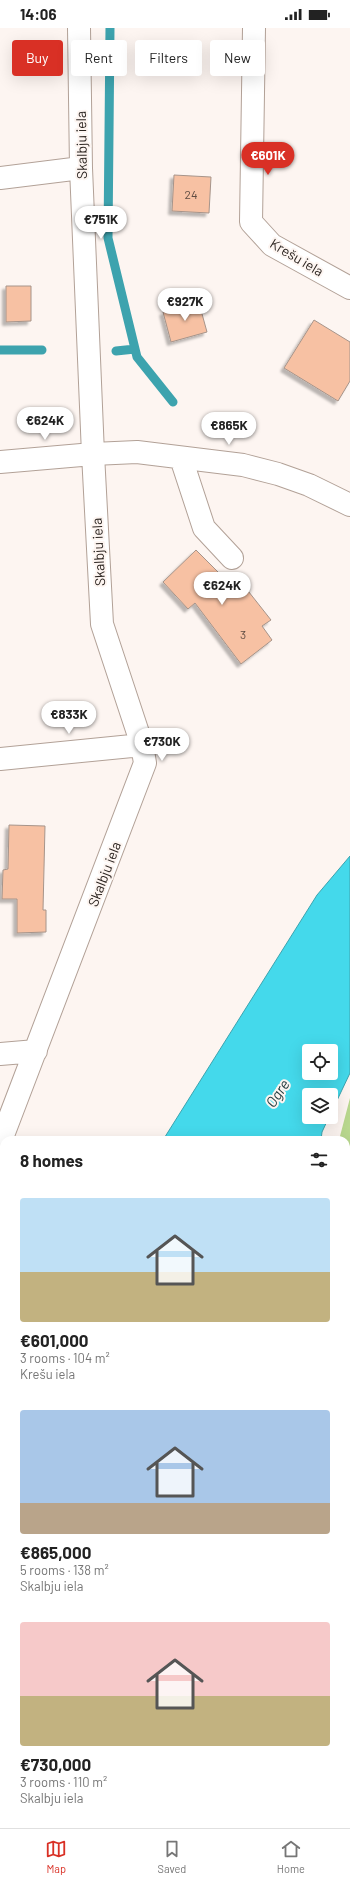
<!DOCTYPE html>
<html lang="en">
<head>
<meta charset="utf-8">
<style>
	body { margin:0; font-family:Barlow,sans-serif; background:#f2f2f2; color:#222; height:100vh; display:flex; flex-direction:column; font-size:15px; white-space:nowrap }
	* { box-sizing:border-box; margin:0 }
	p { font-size:13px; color:#767676 }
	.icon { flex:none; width:22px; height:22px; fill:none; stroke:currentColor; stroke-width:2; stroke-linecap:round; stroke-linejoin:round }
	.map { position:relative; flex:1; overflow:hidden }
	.sheet { position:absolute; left:0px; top:1108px; width:350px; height:692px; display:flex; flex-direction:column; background:#fff; border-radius:12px 12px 0 0; box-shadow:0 4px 16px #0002 }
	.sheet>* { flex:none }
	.guide { position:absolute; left:12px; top:12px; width:326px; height:36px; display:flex; gap:8px }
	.buttons { position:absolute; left:302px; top:1016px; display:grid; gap:8px }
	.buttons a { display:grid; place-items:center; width:36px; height:36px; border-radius:4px; background:#fff; box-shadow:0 4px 16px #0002; font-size:20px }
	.price { position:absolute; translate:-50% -34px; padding:0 9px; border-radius:14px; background:#fff; color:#222; font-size:13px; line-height:26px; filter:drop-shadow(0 1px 2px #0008) }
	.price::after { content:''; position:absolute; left:50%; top:24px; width:12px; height:9px; margin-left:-6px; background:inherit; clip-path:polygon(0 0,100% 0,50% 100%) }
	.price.active { background:#d93025; color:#fff }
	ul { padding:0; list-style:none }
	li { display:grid; align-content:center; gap:8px; height:212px; padding:0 20px }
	li span { display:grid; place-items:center; height:124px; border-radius:4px; color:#555 }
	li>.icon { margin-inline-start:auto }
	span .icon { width:72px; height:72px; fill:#fffc; stroke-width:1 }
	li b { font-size:17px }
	h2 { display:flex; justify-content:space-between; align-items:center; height:48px; padding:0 20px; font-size:17px }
	.chip { padding:0 14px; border-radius:4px; background:#fff; box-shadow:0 4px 16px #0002; font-size:14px; line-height:36px }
	.chip.active { background:#d93025; color:#fff }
	.status { display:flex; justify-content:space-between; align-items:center; height:28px; padding:0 20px; background:#fff; direction:ltr }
	.status svg { height:11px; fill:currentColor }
	.menu { display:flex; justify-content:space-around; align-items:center; height:56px; border-top:1px solid #e0e0e0; background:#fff; font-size:11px; color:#767676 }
	.menu a { display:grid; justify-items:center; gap:2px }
	.menu .active { color:#d93025 }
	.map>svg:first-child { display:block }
</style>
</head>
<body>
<div class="status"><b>14:06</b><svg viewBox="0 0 49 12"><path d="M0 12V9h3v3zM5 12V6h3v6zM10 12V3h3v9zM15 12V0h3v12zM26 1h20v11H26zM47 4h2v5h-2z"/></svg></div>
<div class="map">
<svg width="350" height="1800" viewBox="0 0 350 1800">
	<defs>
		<filter id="shadow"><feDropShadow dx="-3.5" dy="3.5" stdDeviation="1" flood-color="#0004"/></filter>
	</defs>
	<rect width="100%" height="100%" fill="#fdf5f1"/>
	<path fill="#b9d88e" d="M350,1070V1168L346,1165V1112H339Z
		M350,1756V1800H316L319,1796H346V1761Z"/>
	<path fill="#44d9eb" stroke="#3da3ae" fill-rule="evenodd" d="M350,828V1045L331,1085V1067H309V1089H329L322,1104L321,1112H163L317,867ZM309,1023H331V1045H309Z
		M346,1269L350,1276V1354L346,1356Z
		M4,1330V1652L0,1656V1336Z
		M350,1589V1756L346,1761V1600Z
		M200,1796H319L316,1800H197Z"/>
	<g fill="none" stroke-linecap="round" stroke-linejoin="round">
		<path stroke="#3da3ae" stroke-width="9" d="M110,0L108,210L137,329L173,374
			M0,322H42
			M116,323L135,321"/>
	</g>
	<path fill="#f7c1a3" stroke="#a6948a" filter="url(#shadow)" d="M174,147L211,149L209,185L172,183Z
		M6,258H31V293L6,294Z
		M199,275L207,304L171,314L163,284Z
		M314,292L350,314V353L338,373L284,340Z
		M196,522L234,560L241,554L271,592L262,598L272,612L241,636L195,575L188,581L163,554Z
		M9,797L45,798L43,882H46V904L17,905V871H2L3,842L8,841Z"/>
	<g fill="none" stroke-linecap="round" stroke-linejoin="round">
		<g stroke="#b2a197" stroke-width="24">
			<path id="minor" d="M254,0L251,194L272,217L350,260
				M0,150L81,140
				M181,430L204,500L232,530
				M0,434L93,426L137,424L243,437L278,446L309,457L350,477
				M0,731L142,717
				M0,1026L36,1023
				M0,1115L145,735L142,717L102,596L93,426L81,140L79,0"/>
		</g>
		<path stroke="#9e9692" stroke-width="2.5" stroke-dasharray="4 2" stroke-linecap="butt" d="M0,1294L4,1296
			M140,1800L143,1796"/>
		<use href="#minor" stroke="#fff" stroke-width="22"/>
	</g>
	<g text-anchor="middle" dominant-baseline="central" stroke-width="4" stroke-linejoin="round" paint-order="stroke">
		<g font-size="12" fill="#5f4c42">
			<text x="191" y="166">24</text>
			<text x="243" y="606">3</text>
		</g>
		<g font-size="14" fill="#2c2521" stroke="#fdf5f1">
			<text transform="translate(81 117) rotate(-91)">Skalbju iela</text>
			<text transform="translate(297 229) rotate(31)">Krešu iela</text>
			<text transform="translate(98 524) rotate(-93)">Skalbju iela</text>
			<text transform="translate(104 846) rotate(-69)">Skalbju iela</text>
		</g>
		<g font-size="15" font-style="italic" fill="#233c3f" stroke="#fdf5f1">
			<text transform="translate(277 1065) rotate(-56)">Ogre</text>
		</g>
	</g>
</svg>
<div class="buttons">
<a><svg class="icon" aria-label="locate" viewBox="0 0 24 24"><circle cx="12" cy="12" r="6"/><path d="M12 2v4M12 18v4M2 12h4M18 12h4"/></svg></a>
<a><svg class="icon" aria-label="layers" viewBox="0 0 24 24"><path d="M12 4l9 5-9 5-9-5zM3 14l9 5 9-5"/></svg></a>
</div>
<b class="price active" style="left:268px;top:148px">€601K</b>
<b class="price" style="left:101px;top:212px">€751K</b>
<b class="price" style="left:185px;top:294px">€927K</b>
<b class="price" style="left:45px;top:413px">€624K</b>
<b class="price" style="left:229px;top:418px">€865K</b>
<b class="price" style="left:222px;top:578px">€624K</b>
<b class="price" style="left:69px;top:707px">€833K</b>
<b class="price" style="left:162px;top:734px">€730K</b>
<div class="guide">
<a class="chip active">Buy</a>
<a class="chip">Rent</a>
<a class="chip">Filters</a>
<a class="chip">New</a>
</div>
<section class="sheet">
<h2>8 homes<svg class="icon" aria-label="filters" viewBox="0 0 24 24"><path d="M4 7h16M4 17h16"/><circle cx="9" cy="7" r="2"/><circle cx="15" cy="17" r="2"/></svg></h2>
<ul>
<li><span style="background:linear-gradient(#bfe0f5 60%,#c2b280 0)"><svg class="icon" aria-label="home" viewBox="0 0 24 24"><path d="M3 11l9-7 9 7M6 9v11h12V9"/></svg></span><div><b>€601,000</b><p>3 rooms · 104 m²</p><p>Krešu iela</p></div></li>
<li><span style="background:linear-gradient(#a9c7e8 75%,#b9a48a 0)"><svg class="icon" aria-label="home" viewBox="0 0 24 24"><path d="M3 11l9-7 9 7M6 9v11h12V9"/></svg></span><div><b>€865,000</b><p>5 rooms · 138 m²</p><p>Skalbju iela</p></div></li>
<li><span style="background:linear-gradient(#f6c9c9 60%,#c2b280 0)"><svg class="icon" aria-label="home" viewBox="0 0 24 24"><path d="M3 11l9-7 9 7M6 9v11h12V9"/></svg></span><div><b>€730,000</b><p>3 rooms · 110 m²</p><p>Skalbju iela</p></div></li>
</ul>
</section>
</div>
<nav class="menu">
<a class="active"><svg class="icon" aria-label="map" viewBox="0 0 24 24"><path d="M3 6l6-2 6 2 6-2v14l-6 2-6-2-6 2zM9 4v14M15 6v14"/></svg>Map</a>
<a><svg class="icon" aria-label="saved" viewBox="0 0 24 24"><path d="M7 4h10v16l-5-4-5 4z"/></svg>Saved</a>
<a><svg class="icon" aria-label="home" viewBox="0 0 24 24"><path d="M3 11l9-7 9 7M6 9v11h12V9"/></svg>Home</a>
</nav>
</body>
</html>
